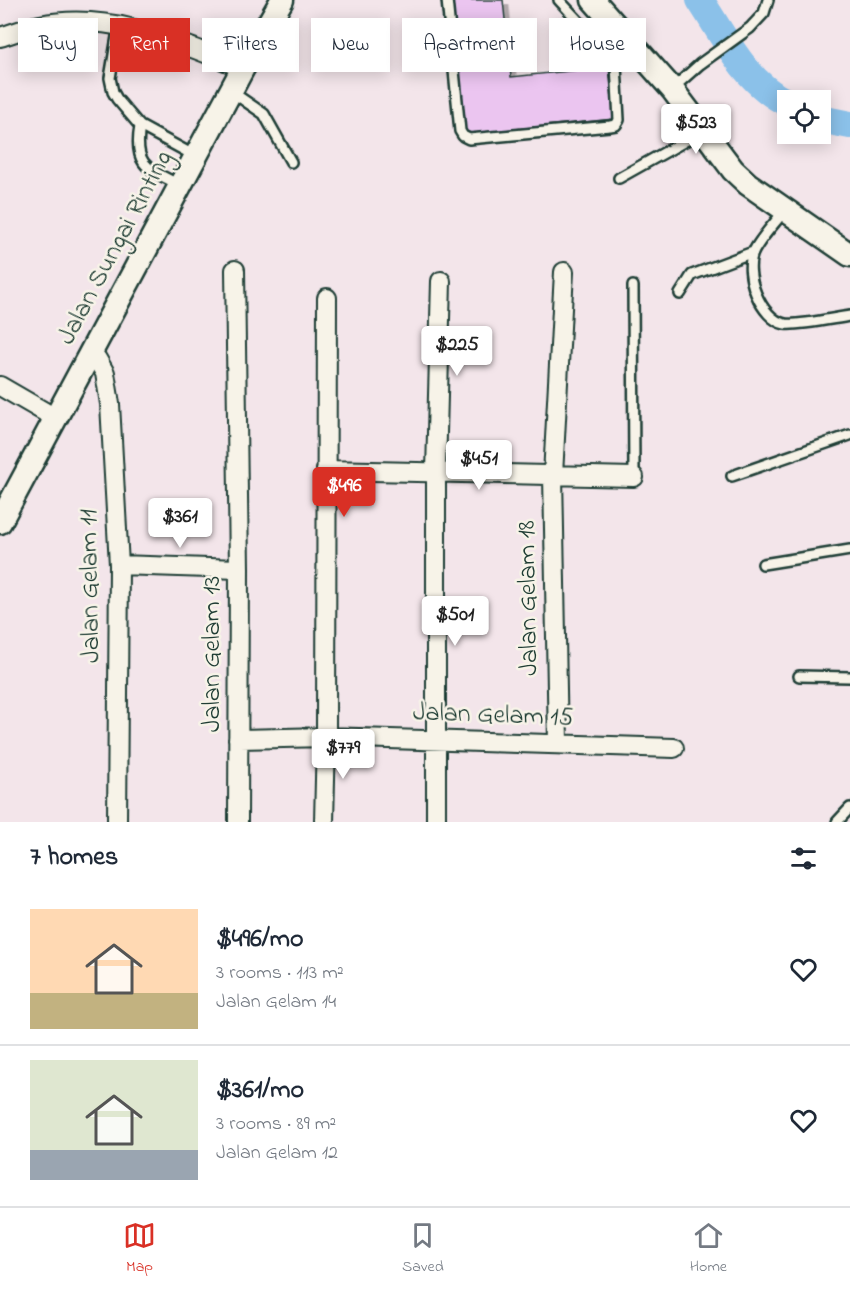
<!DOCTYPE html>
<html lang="en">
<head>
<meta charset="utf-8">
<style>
	body { margin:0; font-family:"Indie Flower",sans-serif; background:#f2f2f3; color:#1f2937; height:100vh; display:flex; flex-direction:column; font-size:22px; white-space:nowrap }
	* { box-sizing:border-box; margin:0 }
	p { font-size:20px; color:#747a83 }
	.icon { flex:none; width:33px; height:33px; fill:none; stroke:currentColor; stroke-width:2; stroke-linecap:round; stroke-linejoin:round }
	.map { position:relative; height:822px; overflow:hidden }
	.sheet { display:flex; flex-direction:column; background:#fff; flex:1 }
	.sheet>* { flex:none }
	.hud { position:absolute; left:18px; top:18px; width:814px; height:54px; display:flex; gap:12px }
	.buttons { position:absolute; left:777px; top:90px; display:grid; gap:12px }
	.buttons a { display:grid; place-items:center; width:54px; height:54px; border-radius:0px; background:#fff; box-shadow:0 3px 15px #0003; font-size:30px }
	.price { position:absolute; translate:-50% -51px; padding:0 14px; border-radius:6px; background:#fff; color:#222; font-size:20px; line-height:39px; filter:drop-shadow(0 2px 3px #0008) }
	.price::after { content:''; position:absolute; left:50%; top:36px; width:18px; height:14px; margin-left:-9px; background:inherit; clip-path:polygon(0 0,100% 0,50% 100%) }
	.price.selected { background:#d93025; color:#fff }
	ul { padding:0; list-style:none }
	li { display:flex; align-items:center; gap:18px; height:150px; padding:0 30px }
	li+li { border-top:2px solid #e0e1e3 }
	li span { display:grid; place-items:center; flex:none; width:168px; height:120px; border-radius:0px; color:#555 }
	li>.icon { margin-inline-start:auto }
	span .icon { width:72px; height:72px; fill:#fffc; stroke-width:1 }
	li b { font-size:26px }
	h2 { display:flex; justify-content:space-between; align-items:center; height:72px; padding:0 30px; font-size:26px }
	.pill { padding:0 21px; border-radius:0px; background:#fff; box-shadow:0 3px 15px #0003; font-size:21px; line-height:54px }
	.pill.selected { background:#d93025; color:#fff }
	.tabs { display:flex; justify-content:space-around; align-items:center; height:84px; border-top:2px solid #e0e1e3; background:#fff; font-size:16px; color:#747a83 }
	.tabs a { display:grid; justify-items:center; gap:3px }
	.tabs .selected { color:#d93025 }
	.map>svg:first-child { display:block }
</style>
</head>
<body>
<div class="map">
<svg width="850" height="822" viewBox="0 0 850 822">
	<defs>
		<filter id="shadow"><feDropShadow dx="5.5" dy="5.5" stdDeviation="0" flood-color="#0004"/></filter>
	</defs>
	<rect width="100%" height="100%" fill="#f3e5ea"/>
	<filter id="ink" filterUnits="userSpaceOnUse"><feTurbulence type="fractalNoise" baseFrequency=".0167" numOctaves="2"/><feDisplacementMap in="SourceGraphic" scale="12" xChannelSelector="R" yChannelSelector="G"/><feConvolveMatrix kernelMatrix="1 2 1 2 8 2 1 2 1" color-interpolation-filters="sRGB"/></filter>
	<g filter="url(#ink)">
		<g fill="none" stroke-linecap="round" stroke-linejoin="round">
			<path stroke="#8bc1e9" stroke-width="28" d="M700,0C724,36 746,84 788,103
				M820,119L850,125"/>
		</g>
		<path fill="#ebc5f0" stroke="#1f3d34" stroke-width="1.5" filter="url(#shadow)" d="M450,0H503L511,77L609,67L614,119L464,134Z"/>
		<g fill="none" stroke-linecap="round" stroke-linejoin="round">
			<g stroke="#1f3d34" stroke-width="14">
				<path id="service" d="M447,0L460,131L463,136L469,139L610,126L616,125L619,120L616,65L611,56L559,0
					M119,25L110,78L113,92L117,99L140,126L195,156
					M672,89L700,64L750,28L764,13L768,0
					M232,92L264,114L291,162
					M140,126C133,166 148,169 180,185
					M619,178L703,131
					M785,210C775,223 762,236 754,251C742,272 761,320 785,324C798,326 835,318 850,316
					M633,286L634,477
					M680,294L692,275L753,252
					M732,476L850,435
					M763,564L850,550
					M799,676L850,677
					M837,822L850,808"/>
			</g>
			<g stroke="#1f3d34" stroke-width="22">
				<path id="minor" d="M0,37C13,33 26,28 40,25C112,11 177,42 243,68
					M235,270L239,569L238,822
					M91,355L97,359L105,373L110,404L119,565L117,822
					M0,386L57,419
					M326,470L634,477
					M119,565L239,569
					M238,739L326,737L674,748
					M558,744L553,475L564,272
					M324,822L326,737L327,298
					M436,822V471L441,281"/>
			</g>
			<g stroke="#1f3d34" stroke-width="27">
				<path id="tertiary" d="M593,0L672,89L733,170L748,184L850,255
					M0,522L243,68L282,0"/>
			</g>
			<use href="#service" stroke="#f7f3e8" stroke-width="9"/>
			<use href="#minor" stroke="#f7f3e8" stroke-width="18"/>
			<use href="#tertiary" stroke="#f7f3e8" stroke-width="22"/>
		</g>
	</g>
	<g text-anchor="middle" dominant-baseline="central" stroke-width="5" stroke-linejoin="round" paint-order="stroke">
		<g font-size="26" fill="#1f3d34" stroke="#f7f3e8">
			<text transform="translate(116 248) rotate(-62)">Jalan Sungai Rinting</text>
			<text transform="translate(91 586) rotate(-91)">Jalan Gelam 11</text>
			<text transform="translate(529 598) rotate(-91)">Jalan Gelam 18</text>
			<text transform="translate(213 654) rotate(-90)">Jalan Gelam 13</text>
			<text transform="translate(493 716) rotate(2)">Jalan Gelam 15</text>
		</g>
	</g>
</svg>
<div class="buttons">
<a><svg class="icon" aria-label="locate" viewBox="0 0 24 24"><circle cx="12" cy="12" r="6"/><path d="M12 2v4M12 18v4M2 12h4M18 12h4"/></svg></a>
</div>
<b class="price" style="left:696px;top:155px">$523</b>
<b class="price" style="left:457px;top:377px">$225</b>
<b class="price" style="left:479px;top:491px">$451</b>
<b class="price selected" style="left:344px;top:518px">$496</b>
<b class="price" style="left:180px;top:549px">$361</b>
<b class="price" style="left:455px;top:647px">$501</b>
<b class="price" style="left:343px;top:780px">$779</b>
<div class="hud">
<a class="pill">Buy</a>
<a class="pill selected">Rent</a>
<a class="pill">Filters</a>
<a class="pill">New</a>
<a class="pill">Apartment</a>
<a class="pill">House</a>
</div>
</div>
<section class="sheet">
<h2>7 homes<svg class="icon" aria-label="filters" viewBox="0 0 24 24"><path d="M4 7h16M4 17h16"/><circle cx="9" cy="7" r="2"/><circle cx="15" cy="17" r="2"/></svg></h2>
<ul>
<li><span style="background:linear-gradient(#ffd9b3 70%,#c2b280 0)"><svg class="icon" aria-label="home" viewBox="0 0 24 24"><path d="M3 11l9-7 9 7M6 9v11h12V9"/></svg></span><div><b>$496/mo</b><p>3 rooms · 113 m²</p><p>Jalan Gelam 14</p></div><svg class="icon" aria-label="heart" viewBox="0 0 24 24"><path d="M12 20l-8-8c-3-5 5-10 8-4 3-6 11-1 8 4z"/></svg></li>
<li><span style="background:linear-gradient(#dfe7d0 75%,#9aa5b1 0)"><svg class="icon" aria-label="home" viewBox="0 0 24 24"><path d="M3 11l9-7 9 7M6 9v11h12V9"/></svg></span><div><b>$361/mo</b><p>3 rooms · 89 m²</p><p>Jalan Gelam 12</p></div><svg class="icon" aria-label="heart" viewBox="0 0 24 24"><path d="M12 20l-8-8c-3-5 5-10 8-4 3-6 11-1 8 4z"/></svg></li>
</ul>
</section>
<nav class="tabs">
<a class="selected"><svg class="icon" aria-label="map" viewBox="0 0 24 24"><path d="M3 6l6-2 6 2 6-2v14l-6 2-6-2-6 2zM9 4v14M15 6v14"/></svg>Map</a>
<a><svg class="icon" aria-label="saved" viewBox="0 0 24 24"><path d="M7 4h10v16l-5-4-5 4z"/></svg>Saved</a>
<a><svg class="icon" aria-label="home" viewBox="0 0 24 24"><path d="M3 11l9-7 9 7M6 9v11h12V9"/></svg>Home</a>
</nav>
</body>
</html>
